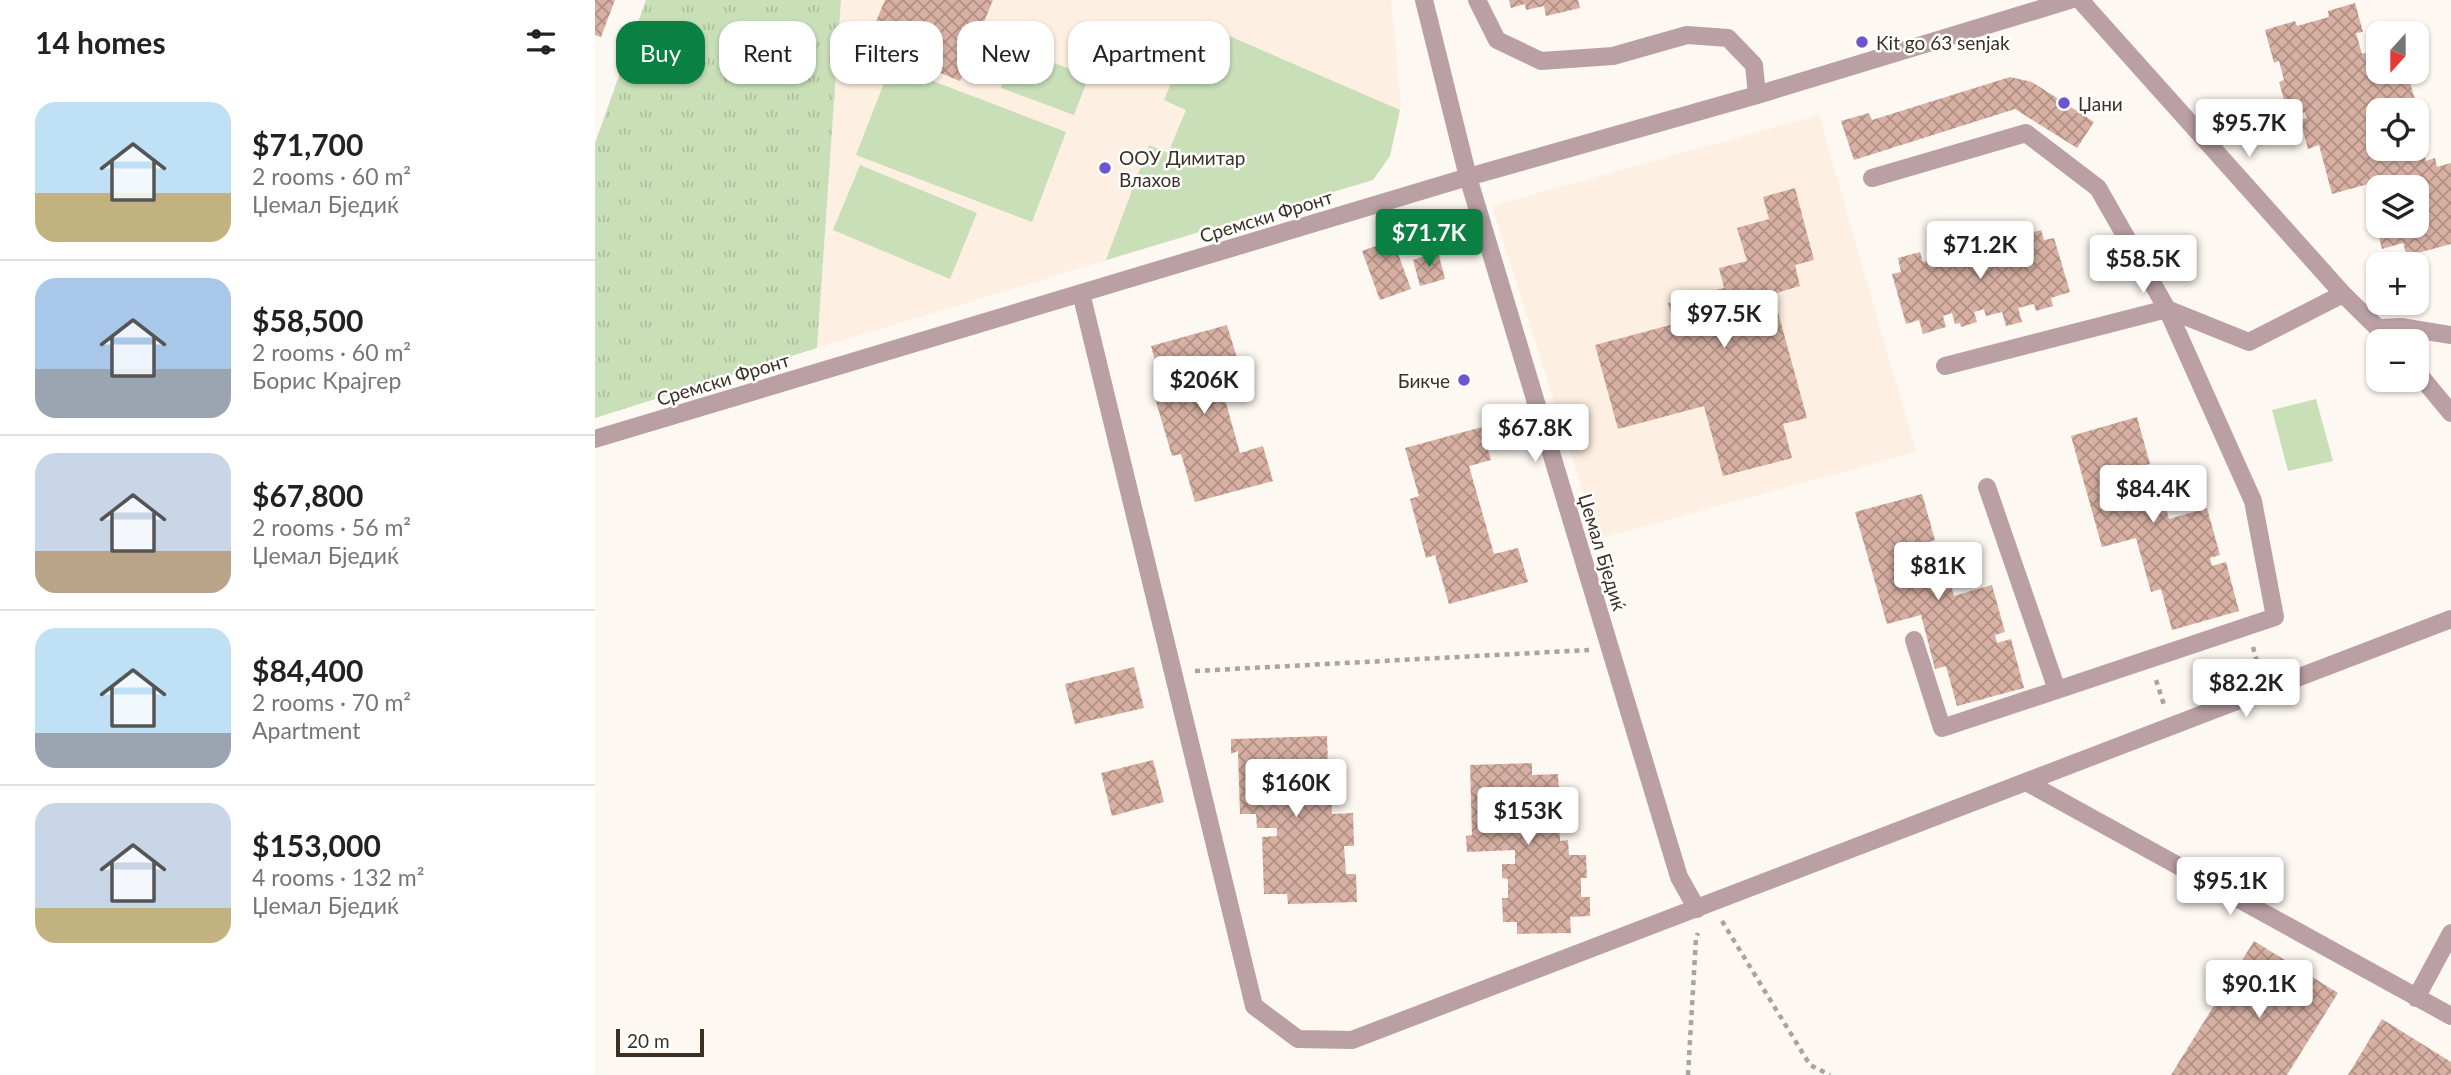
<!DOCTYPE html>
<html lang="en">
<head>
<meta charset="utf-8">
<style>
	body { margin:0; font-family:Lato,sans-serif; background:#f2f2f2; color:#222; height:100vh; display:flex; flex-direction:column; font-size:26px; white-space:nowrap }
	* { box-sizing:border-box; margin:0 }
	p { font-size:23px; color:#767676 }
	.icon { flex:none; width:38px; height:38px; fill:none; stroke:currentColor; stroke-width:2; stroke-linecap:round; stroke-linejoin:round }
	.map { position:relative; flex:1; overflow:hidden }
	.sheet { display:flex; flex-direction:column; background:#fff; width:595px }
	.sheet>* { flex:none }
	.banner { position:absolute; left:21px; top:21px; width:665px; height:63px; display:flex; gap:14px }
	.needle { width:46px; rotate:201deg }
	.buttons { position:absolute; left:1771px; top:21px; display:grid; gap:14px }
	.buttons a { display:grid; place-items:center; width:63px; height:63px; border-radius:14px; background:#fff; box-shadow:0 2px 5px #0004; font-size:35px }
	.scale { position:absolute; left:21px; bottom:18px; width:88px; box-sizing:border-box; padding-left:7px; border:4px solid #3d3126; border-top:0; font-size:19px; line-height:24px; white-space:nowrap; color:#3d3126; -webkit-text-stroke:5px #fff; paint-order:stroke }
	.price { position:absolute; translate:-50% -60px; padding:0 16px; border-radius:7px; background:#fff; color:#222; font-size:23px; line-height:46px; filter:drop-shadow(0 2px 4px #0008) }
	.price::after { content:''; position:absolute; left:50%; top:42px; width:21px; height:16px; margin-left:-10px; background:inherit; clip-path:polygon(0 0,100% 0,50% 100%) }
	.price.active { background:#0b8043; color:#fff }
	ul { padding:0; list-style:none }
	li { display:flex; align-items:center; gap:21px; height:175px; padding:0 35px }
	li+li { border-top:2px solid #e0e0e0 }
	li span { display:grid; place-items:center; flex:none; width:196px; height:140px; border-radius:21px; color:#555 }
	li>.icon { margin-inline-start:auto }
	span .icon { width:84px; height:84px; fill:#fffc; stroke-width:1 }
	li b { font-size:30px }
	h2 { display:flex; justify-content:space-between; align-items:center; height:84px; padding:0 35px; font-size:30px }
	.pill { padding:0 24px; border-radius:21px; background:#fff; box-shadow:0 2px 5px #0004; font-size:24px; line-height:63px }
	.pill.active { background:#0b8043; color:#fff }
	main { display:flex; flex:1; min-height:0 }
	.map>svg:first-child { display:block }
</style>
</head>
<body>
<main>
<section class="sheet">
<h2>14 homes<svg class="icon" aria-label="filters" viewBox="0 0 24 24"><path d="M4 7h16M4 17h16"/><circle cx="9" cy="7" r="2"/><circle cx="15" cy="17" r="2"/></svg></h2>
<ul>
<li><span style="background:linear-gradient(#bfe0f5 65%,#c2b280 0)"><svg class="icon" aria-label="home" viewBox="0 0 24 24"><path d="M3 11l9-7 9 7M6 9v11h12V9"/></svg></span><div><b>$71,700</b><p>2 rooms · 60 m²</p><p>Џемал Бједиќ</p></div></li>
<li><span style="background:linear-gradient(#a9c7e8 65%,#9aa5b1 0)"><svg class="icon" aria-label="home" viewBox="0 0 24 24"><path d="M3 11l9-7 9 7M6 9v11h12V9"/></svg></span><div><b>$58,500</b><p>2 rooms · 60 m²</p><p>Борис Крајгер</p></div></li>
<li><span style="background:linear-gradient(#c9d6e8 70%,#b9a48a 0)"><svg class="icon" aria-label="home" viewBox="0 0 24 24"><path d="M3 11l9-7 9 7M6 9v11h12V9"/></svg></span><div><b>$67,800</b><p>2 rooms · 56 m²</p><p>Џемал Бједиќ</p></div></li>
<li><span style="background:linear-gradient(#bfe0f5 75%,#9aa5b1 0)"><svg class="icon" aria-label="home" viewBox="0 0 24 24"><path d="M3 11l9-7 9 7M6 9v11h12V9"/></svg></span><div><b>$84,400</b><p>2 rooms · 70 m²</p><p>Apartment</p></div></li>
<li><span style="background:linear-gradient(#c9d6e8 75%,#c2b280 0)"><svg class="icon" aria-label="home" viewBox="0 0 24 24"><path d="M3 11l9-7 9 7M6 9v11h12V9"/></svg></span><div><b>$153,000</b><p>4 rooms · 132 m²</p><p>Џемал Бједиќ</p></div></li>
</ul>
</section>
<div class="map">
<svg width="1856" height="1075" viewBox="0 0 1856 1075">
	<defs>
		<pattern id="grass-tufts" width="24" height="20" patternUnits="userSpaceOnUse" patternTransform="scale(1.75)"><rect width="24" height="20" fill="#c8dfb8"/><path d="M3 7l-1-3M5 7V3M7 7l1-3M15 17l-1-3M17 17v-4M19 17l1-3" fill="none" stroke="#adc09e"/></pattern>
		<pattern id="building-cross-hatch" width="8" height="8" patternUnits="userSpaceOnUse" patternTransform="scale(1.75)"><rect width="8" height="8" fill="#d7b0a3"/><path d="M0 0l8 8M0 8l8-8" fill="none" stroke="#b09085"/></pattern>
	</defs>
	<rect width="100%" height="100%" fill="#fef8f2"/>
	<path fill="#fdefe1" d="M246,0H796L806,105L795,156L778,180L222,348Z
		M1224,115L1321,452L1003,539L897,206Z"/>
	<path fill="url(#grass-tufts)" d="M51,0H246L222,348L0,418V143Z"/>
	<path fill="#c8dfb8" d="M602,22L805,110L795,156L778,180L511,260L554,145L573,153L591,110L569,100Z
		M421,49L494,76L479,115L406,88Z
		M296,65L471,132L437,222L261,155Z
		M265,165L382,213L355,279L238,230Z
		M1721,399L1738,461L1693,471L1677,410Z"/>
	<path fill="url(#building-cross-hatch)" fill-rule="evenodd" d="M0,0H20L6,37L0,35Z
		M290,0H398L365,81L272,43Z
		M914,0H983L985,8L951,16L949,6L931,10L930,4L916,8Z
		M1760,3L1768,32L1761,33L1767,54L1776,51L1783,75L1796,72H1812L1823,110H1783V149H1822V133L1829,131L1834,149L1828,151L1831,161L1840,158L1842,167L1856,163V244L1812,256L1808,243L1787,249L1771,187L1789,183L1788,180L1737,194L1724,145L1713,149L1705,120L1712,118L1710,112L1694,117L1684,82L1689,80L1684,61L1679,63L1670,30L1700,21L1702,26L1734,17L1733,11ZM1783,187H1822V226H1783Z
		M1415,77L1437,82L1499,122L1482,148L1420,109L1259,160L1246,121L1274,113L1277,120Z
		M1200,188L1219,260L1200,265L1205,286L1178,294L1212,418L1188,424L1197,458L1128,476L1109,406L1023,429L1000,345L1079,324L1073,303L1129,288L1124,268L1152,261L1142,228L1174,219L1168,197Z
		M1446,230L1449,240L1459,238L1475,292L1456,298L1458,306L1441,311L1439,304L1423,308L1427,322L1411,326L1407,312L1391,316L1389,309L1379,312L1382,322L1366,327L1365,323L1360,324L1357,313L1348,316L1351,327L1328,334L1324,320L1311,324L1297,274L1306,272L1303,258L1325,252L1328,262L1354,255L1350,241L1377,234L1381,247L1393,244L1395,251L1407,247L1405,241Z
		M798,240L816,289L785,300L767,251Z
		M843,252L850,279L825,286L818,260Z
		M632,325L642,358L620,364L645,453L668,446L678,481L600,502L586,454L577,456L560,398L570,395L556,346Z
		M1542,417L1555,464L1545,466L1549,479L1562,476L1574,519L1612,508L1625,555L1615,558L1617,566L1631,562L1644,611L1577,630L1566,589L1556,592L1541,538L1507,547L1476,436Z
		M887,427L896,460L874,466L899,554L923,548L933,582L854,604L840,555L831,558L815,499L824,496L810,448Z
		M1327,494L1340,540L1330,543L1334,556L1347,552L1359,596L1397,585L1410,632L1400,635L1402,643L1416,639L1429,688L1362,706L1351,666L1340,669L1326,615L1292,624L1260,512Z
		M539,667L549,708L480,724L470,684Z
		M732,736L733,764L727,765V792H736L737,814L758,813L759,846H749L751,874H761L762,902L693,904L692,894H669L667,837L682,836V828H662L661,814H645L643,751L636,754V739Z
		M558,760L569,802L517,816L506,773Z
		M937,763V775L963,774L964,795L956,796L957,819H964L965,841L973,840L974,855H991L992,878H986V897H995V916L975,917L976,933L922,934V922H908L907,898H913V879L907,878V864H920V850L872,852L871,836L877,835L875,765Z
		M1659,941L1743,993L1692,1075H1576Z
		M1787,1019L1856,1062V1075H1753Z"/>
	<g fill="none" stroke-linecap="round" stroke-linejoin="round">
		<path stroke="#aca39b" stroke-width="4.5" stroke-dasharray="5 5" stroke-linecap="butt" d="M1658,647L1664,669
			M600,671L994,650
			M1561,680L1569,705
			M1127,921L1215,1065L1235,1075
			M1093,1075L1101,938L1103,933"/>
		<path stroke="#baa0a5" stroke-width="18" d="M829,0L873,177L1084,877L1102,909
			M882,0L902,40L946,61L1018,56L1092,35L1133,38L1159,65L1162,95
			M1485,0L1748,294L1796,341
			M1277,178L1431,133L1503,188L1572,309L1658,501L1680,617L1462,690L1392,487
			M486,293L659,1006L703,1039L757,1040L1856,619
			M1785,328L1806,327L1856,335
			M1350,366L1572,309L1654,342L1748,294
			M1822,372L1856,413
			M0,439L873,177L1162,95L1475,0
			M1319,640L1347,728L1462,690
			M1433,783L1856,1016
			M1821,998L1856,933"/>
	</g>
	<g fill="#6c56d0" stroke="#fff" stroke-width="2.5">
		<circle cx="1267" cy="42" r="7"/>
		<circle cx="1469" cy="103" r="7"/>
		<circle cx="510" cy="168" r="7"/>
		<circle cx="869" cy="380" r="7"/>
	</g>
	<g text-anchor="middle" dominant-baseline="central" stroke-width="5" stroke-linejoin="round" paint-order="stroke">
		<g font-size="19" fill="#3d3126" stroke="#fff" text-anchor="start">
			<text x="1281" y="42">Kit go 63 senjak</text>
			<text x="1483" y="103">Џани</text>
			<text x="524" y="157">ООУ Димитар<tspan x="524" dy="22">Влахов</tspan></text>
			<text x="855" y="380" text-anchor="end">Бикче</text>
		</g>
		<g font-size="19" fill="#3d3126" stroke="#fff">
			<text transform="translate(671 216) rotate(-17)">Сремски Фронт</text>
			<text transform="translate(128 379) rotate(-17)">Сремски Фронт</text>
			<text transform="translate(1008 552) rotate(73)">Џемал Бједиќ</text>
		</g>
	</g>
</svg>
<div class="buttons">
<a><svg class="needle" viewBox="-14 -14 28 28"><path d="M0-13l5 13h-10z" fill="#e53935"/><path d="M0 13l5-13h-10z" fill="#767676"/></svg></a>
<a><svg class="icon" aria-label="locate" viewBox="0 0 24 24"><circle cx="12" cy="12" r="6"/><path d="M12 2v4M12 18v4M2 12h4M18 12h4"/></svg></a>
<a><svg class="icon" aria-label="layers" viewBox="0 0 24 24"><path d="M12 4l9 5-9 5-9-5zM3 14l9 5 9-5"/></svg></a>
<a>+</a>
<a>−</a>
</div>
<div class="scale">20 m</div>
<b class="price" style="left:1654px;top:159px">$95.7K</b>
<b class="price active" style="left:834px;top:269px">$71.7K</b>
<b class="price" style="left:1385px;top:281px">$71.2K</b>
<b class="price" style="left:1548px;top:295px">$58.5K</b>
<b class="price" style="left:1129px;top:350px">$97.5K</b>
<b class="price" style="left:609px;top:416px">$206K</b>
<b class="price" style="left:940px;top:464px">$67.8K</b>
<b class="price" style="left:1558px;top:525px">$84.4K</b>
<b class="price" style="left:1343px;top:602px">$81K</b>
<b class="price" style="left:1651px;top:719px">$82.2K</b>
<b class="price" style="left:701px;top:819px">$160K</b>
<b class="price" style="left:933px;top:847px">$153K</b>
<b class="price" style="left:1635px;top:917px">$95.1K</b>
<b class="price" style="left:1664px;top:1020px">$90.1K</b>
<div class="banner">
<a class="pill active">Buy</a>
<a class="pill">Rent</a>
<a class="pill">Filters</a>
<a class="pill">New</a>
<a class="pill">Apartment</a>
</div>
</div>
</main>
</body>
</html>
